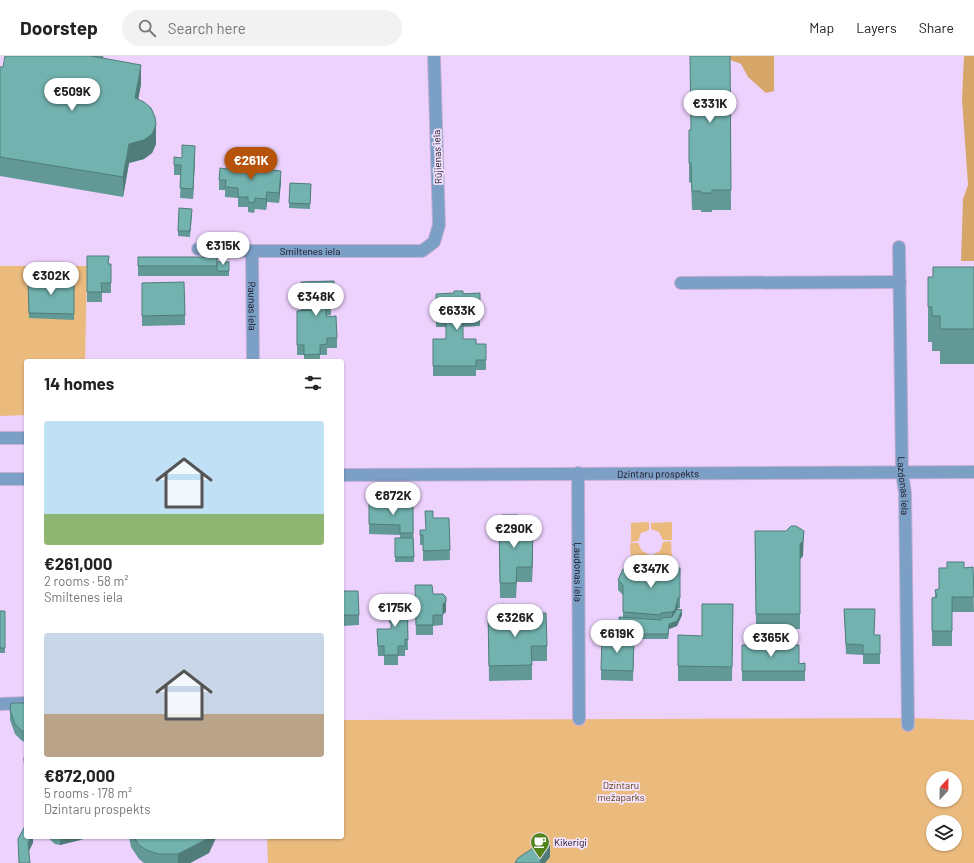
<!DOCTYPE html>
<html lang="en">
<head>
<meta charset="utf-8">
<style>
	body { margin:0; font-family:Barlow,sans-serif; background:#f2f2f2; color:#222; height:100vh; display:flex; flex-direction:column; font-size:15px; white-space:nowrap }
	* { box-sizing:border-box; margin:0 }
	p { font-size:13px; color:#767676 }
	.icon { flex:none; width:22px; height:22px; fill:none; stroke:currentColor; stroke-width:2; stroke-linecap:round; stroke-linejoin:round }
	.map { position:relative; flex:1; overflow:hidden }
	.sheet { position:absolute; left:24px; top:303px; width:320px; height:480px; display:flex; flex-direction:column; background:#fff; border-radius:4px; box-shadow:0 1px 3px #0004 }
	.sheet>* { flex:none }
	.needle { width:26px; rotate:22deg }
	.tools { position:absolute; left:926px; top:715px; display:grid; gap:8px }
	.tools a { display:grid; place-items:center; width:36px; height:36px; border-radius:50%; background:#fff; box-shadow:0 1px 3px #0004; font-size:20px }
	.price { position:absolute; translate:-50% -34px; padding:0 9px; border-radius:14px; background:#fff; color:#222; font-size:13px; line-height:26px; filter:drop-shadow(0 1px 2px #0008) }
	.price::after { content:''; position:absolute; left:50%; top:24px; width:12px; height:9px; margin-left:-6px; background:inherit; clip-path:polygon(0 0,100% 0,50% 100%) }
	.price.selected { background:#b45309; color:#fff }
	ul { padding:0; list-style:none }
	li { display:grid; align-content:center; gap:8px; height:212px; padding:0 20px }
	li span { display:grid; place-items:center; height:124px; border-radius:4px; color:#555 }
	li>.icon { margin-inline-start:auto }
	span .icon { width:72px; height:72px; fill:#fffc; stroke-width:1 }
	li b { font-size:17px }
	h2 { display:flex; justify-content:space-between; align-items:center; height:48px; padding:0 20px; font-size:17px }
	header { display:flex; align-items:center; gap:24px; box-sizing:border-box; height:56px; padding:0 20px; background:#fff; border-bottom:1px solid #e0e0e0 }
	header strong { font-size:19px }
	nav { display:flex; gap:22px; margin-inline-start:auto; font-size:14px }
	.search { width:280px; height:36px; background:#f2f2f2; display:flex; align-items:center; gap:10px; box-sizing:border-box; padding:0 14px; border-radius:22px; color:#767676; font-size:15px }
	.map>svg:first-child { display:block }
</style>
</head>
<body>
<header>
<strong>Doorstep</strong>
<div class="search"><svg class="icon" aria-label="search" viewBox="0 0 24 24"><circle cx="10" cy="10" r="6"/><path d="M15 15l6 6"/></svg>Search here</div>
<nav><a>Map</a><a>Layers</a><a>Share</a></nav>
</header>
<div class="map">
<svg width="974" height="807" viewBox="0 0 974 807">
	<rect width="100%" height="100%" fill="#edd2fe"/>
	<path fill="#ebba7d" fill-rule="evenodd" d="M0,210H87L85,305H26V359L0,360Z
		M649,466V474L641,477L638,485L631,486V467Z
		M672,466V484H663L659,476L651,473V467Z
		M671,485L672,504H652V499L660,495L663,486Z
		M630,487H638L642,495L650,499V504H631Z
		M908,662L974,664V807H268L267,781H342V664ZM933,722H955V744H933ZM933,766H955V788H933Z"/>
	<path fill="#d6a669" d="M720,0H791H774V35L766,37L748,21L741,8Z
		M964,0H974V205H961L963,143L968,129L962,43Z"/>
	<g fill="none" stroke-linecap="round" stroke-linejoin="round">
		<g stroke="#c6afd5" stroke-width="14">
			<g id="minor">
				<path id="s1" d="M899,191L902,417L905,437L908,669"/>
				<path id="s2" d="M198,193L252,195H422L434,186L439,169L434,0"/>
				<path id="s3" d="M252,195L253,305"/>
				<path d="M681,227L900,226"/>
				<path d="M0,382H26"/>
				<path id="s4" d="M578,417L579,663"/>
				<path id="s5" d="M342,419L974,416"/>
				<path d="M0,423H26"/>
				<path d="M0,648L26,647"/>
			</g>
		</g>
		<use href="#minor" stroke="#7c9fc6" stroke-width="12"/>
	</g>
	<path fill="#629996" d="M730,0L731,154H712V156H701V154H692L691,126L689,127V74H691Z
		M103,2L141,28L138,44L156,88L152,97L144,103L129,107L123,141L0,120V11Z
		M195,100L193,143L180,142L181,119H174V109L182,102Z
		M219,124L281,125L279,147L267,146L266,154L255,153L254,157L248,156V151H238V142L225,141V134H219Z
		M290,127L311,128L310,153L289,152Z
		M192,158L190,181L178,180V175Z
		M87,200L108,208H111V237H102V246H87Z
		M138,201L217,206H229V220H138Z
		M974,211V308H940V295H932V286H928V221H933Z
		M28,223H74V264L29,262Z
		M334,225V250L331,251V259L326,260L337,282V292H327V299H320V305H304V299H297V255L301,254V226Z
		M142,227L185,259V269L142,270Z
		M480,237V270L463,271V283L476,288H486V314H476V320H433V283H446V271H436V238Z
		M369,448L413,449L414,506H395V482H400V479L369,478Z
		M433,462H449L450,504L423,505V489H420V474H426Z
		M499,466L520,475L533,490L532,526H517L516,542H500Z
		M755,475L803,500L800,503V573H756Z
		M973,511L974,556H952V590H932V542H935V534L939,533L964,512Z
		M665,512H680V552H678L677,553L682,559L677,570L669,573L668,583H636V573H620L619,561L623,562V539L618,534V524Z
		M342,535L359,559V569L342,570Z
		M433,538L446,556L443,558V569L433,570V579H416L415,539Z
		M407,540L408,594H405V600H398V609H384V600H378L377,573H391V567H389V546H396Z
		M733,548L732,625H678V579L702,580Z
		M844,553L874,579H880V608H863V599L846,598Z
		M0,555H5V597H0Z
		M488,558L547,590V605H532V624L489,625Z
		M623,584H634L633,625L601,624V614Z
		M742,589L799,608L805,607V625H742Z
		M26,647V687L21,684L15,678L10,664V654Z
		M26,691V739L24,718V703Z
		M47,781H87L86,782L80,784L60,789L55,788Z
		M129,781H216L209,797L190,807H144L139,803L131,791Z"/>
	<path fill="#507d7a" d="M141,9V28L135,62V42Z
		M156,69V88L152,97L144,103L129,107L123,141V121L129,88Z
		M195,90V100L193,143V133Z
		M281,115V125L279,147V137Z
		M267,136V146L266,154V143Z
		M533,475V490L532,526V511Z
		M804,475L803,500L800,503V488Z
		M446,541V556L443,558V548Z
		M678,542V552L675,564L672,566V556Z
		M682,554V559L677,570L669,573L668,583V578L669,568Z
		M31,781H33V787L28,797V787Z
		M60,781H87L86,782L80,784L60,789Z
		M210,781H216V782L209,797L190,807H178V798Z
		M550,790V801L545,807H540V804Z"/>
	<path fill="#72b2af" stroke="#507d7a" d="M5,0H91L141,9L135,42L144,46L151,52L155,61L156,69L152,78L144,84L129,88L123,121L0,101V11H3Z
		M91,0H103L102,2Z
		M690,0H730L731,134H712V137H701V135H692L691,107H689V74H691Z
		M182,89L195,90L193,133L180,132L181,109H174V101L182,102Z
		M227,109L281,115L279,137L267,136L266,143L255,142L254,147L248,146V141H238V132L225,131L226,124H219L220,112L227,113Z
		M290,127L311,128L310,148L289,147Z
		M179,152L192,153L190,175H178Z
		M87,200H109L108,208H111V227H101L102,236H87Z
		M138,201H217V210H138Z
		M217,206H229V215H217Z
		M933,211H974V273H940V260H932V251H928V221H933Z
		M28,223H74V258L29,257Z
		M334,225V240H331V249L326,250V261L336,260L337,282H327V288L320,289V298L304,299V289H297V255L314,254V249H301V226Z
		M184,226L185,259L142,260V227Z
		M454,235H463V238L480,237V260H463V283H476V288H486V304H476V310H433V283H446V260L436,261V238L454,237Z
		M402,447L413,449V477H400V469L369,468V448L394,449Z
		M425,455H433V462H449L450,494L423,495V479H420V474H426Z
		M502,459H518L520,475H533L532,511H517L516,527H500L499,466L502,467Z
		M791,470H796L804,475L803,485L800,488V558H756L755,475H786Z
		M395,482H413L414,501H395Z
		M947,506H964V512L973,511L974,541H952V575H932V542L937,541L935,534L939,533V512H947Z
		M637,508H665V512H680V542H678L675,554L672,556L661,557V559L623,556V529L618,524L623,513H636Z
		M415,529H432L433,538H443L446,541V546L443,548V559H433V569H416Z
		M342,535H358L359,559H342Z
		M396,540H407L408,584L405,583V590H398V599H384V590H378L377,573H391V562H395V557H389V546H396Z
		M702,548H733L732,611L678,610V579L702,580Z
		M677,553L682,554L677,565L669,568L668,578H636V568L620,567L619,561L661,564V562L672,561Z
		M844,553H875L874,579H880V598H863V589L846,588Z
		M0,555H5V592H0Z
		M546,557L547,590H531L532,609L489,610L488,558Z
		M602,579L623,580V584H634L633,615L601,614Z
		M770,585H778V589H799V608L805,607V615H742V589H770Z
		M11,647H26V677L21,674L15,668L10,654Z
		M26,691V725L24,703Z
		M25,770L26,771V781H31L28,787L30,807H19L18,783Z
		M134,781H210L209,782L178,798H159L146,794L139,789Z
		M539,784L550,790L540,804L541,807H515L518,802L533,792Z"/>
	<defs>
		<g id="cafe-pin" transform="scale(1)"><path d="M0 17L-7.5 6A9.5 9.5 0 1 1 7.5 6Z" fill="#518318" stroke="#f4e4ff"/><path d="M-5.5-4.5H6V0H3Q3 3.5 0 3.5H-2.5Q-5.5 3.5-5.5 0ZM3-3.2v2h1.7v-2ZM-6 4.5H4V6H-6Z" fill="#fff"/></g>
	</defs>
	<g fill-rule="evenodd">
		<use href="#cafe-pin" x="540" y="786"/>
	</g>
	<g text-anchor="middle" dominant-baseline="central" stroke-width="3.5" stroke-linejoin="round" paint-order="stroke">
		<g font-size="10" fill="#170e1c" stroke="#f4e4ff">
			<text transform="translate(437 101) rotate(-92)">Rūjienas iela</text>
			<text stroke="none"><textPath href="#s2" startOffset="112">Smiltenes iela</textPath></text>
			<text stroke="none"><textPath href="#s3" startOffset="55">Raunas iela</textPath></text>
			<text stroke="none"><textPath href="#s5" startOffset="316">Dzintaru prospekts</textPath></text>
			<text stroke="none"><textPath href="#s1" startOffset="239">Lazdonas iela</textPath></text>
			<text stroke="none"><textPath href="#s4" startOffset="99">Ļaudonas iela</textPath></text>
		</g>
		<g font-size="10" fill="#604010" stroke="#f4e4ff">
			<text x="621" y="729">Dzintaru<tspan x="621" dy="12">mežaparks</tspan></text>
		</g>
		<g font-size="10" fill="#170e1c" stroke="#f4e4ff" text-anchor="start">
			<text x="554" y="786">Kikerigi</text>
		</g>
	</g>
</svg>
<div class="tools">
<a><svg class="needle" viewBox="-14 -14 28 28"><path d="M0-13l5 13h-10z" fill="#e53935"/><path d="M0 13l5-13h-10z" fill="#767676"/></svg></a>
<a><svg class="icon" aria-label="layers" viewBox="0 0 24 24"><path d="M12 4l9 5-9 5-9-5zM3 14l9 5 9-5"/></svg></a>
</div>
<b class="price" style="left:72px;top:56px">€509K</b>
<b class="price" style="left:710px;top:68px">€331K</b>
<b class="price selected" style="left:251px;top:125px">€261K</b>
<b class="price" style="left:223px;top:210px">€315K</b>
<b class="price" style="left:51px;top:240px">€302K</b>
<b class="price" style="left:316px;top:261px">€348K</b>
<b class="price" style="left:457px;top:275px">€633K</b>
<b class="price" style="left:393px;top:460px">€872K</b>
<b class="price" style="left:514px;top:493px">€290K</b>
<b class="price" style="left:651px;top:533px">€347K</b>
<b class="price" style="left:395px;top:572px">€175K</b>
<b class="price" style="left:515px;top:582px">€326K</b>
<b class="price" style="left:617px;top:598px">€619K</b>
<b class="price" style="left:771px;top:602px">€365K</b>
<section class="sheet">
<h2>14 homes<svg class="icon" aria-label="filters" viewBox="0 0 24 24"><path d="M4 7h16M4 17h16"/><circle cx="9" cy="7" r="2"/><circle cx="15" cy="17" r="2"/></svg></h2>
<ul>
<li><span style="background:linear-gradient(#bfe0f5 75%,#8fb573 0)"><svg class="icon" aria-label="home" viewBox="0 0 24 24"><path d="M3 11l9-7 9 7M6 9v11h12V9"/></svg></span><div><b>€261,000</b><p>2 rooms · 58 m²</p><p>Smiltenes iela</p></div></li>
<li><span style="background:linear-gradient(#c9d6e8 65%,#b9a48a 0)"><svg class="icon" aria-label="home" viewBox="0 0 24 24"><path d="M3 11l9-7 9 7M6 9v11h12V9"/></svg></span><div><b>€872,000</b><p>5 rooms · 178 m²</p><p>Dzintaru prospekts</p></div></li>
</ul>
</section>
</div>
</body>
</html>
